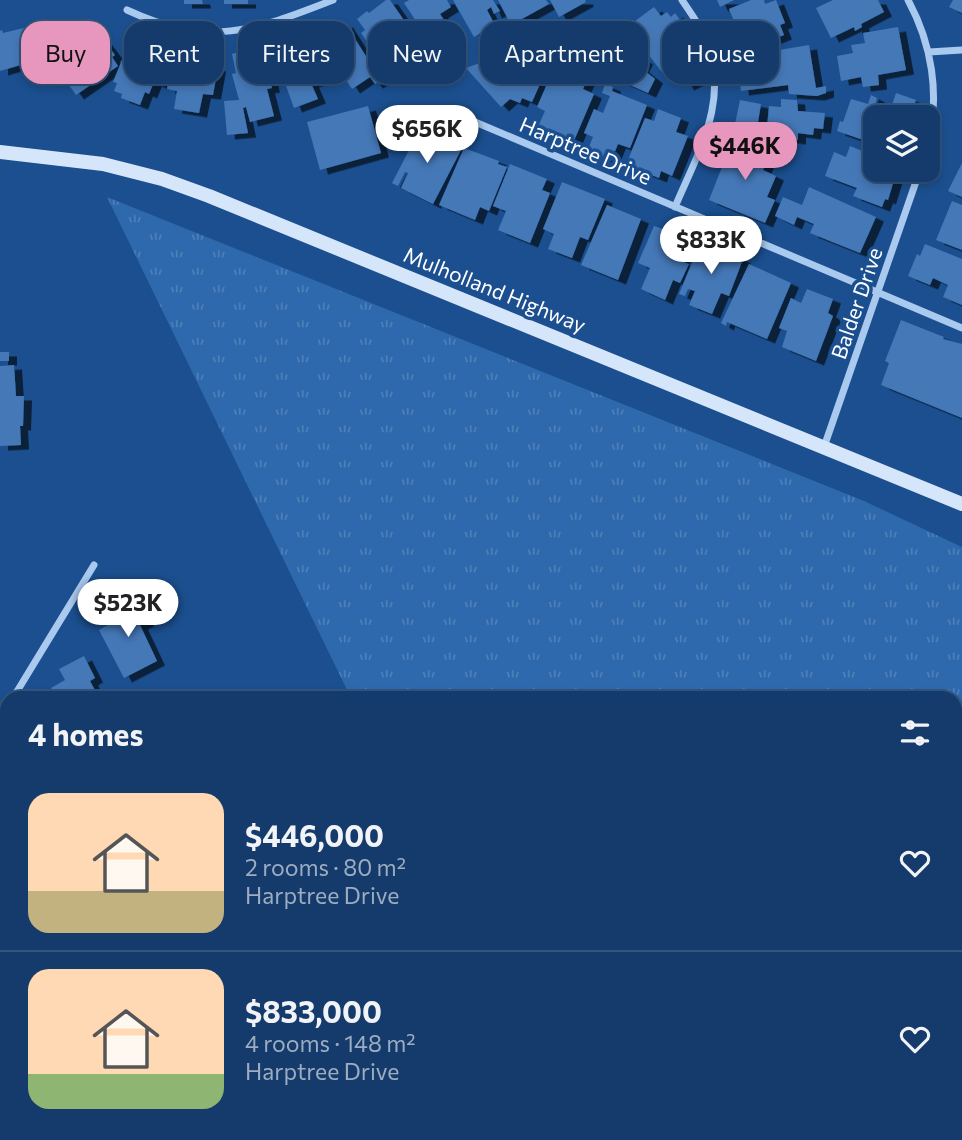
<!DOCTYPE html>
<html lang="en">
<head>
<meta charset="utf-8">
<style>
	body { margin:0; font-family:Commissioner,sans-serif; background:#214673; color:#f1f3f6; height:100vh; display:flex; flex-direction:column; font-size:26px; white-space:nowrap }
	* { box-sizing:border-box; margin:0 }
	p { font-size:23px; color:#9dadc1 }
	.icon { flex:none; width:38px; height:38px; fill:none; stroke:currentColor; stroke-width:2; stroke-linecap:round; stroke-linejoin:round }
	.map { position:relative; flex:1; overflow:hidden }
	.details { position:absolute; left:0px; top:691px; width:962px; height:450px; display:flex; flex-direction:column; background:#143b6b; border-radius:21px 21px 0 0; box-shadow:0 4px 10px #0003,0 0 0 2px #33557e }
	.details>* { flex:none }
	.top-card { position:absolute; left:21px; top:21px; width:920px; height:63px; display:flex; gap:14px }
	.tools { position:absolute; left:863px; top:105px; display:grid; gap:14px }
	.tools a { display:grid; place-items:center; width:77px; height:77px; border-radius:14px; background:#143b6b; box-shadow:0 4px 10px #0003,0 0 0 2px #33557e; font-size:35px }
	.price { position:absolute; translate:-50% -60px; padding:0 16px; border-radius:24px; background:#fff; color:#222; font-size:23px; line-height:46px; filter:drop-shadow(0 2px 4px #0008) }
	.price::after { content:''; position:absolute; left:50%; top:42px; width:21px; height:16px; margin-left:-10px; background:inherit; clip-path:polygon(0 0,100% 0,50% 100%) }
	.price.selected { background:#e797bd; color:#111 }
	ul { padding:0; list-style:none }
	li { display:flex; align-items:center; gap:21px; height:175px; padding:0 28px }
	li+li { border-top:2px solid #33557e }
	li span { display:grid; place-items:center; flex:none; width:196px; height:140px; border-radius:21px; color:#555 }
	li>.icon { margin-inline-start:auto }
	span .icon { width:84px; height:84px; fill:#fffc; stroke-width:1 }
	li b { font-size:30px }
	h2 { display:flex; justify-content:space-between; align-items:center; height:84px; padding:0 28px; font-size:30px }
	.pill { padding:0 24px; border-radius:21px; background:#143b6b; box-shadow:0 4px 10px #0003,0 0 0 2px #33557e; font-size:24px; line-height:63px }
	.pill.selected { background:#e797bd; color:#111 }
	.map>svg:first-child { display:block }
</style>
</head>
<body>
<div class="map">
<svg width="962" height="1140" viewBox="0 0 962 1140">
	<defs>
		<pattern id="grass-tufts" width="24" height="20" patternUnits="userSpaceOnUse" patternTransform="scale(1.75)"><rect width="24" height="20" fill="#2e69ad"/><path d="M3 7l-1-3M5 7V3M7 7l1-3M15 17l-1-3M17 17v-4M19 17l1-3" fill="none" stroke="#4d80b9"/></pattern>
		<filter id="shadow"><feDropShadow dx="8" dy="4.5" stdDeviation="0" flood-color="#0009"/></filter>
	</defs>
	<rect width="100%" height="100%" fill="#1b4f8f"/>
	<path fill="url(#grass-tufts)" d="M107,197L864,501L962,547V953L956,955V698H351Z
		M956,1025L962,1076V1140H567L564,1134H956Z"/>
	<path fill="#4478b7" filter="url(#shadow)" d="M184,0H202L203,4H184Z
		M224,0H248V4H224Z
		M386,0H390L414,35L403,43L414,59L389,74L361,33L365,30L357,19L367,11L369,13Z
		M409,0H447L451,7L440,14L458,41L438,54L404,3Z
		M453,0H493L500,11L494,14L491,7L487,10L495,25L474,37Z
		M498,0H546L549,4L511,25Z
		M550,0H585L586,2L559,17Z
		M717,0H734L720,7Z
		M751,0H764L765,4L776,0L785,23L780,25L784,35L746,50L729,9Z
		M833,0H878L884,12L861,24L862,27L855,31L854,27L831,38L816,8Z
		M953,0H962V13L949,7Z
		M654,7L661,16L667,12L671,17L675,13L683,24L679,27L684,34L678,38L691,56L665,76L627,27Z
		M52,21L58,42L38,48L32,27Z
		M345,23L376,72L380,70L385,78L375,84L370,77L352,89L339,69L327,78L313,47L321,42L316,35L329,27L331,31Z
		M93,26L115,55L112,57L118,66L76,95L62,75L53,82L47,73L56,67L49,56Z
		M28,27L38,60L0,71V31L2,30L3,33Z
		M898,27L906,70L878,75L879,85L863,87L861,77L841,81L837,56L853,53L851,45L865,43L863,33Z
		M588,32L607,42L612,32L630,41L626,50L645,60L641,68L655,79L648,93L574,60Z
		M307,35L323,79L311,83L318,99L294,108L272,47Z
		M144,36L167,45L160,61L169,65L161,85L154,82L149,94L145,92L140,105L121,98L122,94L114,91L117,83L113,82L131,38L141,42Z
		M175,44L210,50L208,65L218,67L213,95L203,94L199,113L174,109L177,91L167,89Z
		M809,45L816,88L826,86V93L817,96L789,94L788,85L741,91L738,67L757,64L755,54Z
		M531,46L548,65L533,78L540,84L532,102L522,98L520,103L510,99L501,107L466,68L520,48L524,53Z
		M251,48H255L256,53L263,51L272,88L267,89L274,116L250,122L246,107L243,108L248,133L227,135L224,101L239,100L232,74L236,73L232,54Z
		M696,60L704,77L686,86L678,68Z
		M563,69L587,80L583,89L594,94L573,143L537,129L545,111L537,107L551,75L559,79Z
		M605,84L613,87L612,91L647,105L630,148L618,144L611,161L587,151L593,137L584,133L594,109L603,113L610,96L602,93Z
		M896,93L916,100L910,117H875V144L837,131L840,121L843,122L851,99L868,104L871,95L877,98L875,106L877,107L878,104L891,108Z
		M781,99L797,100L798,111L825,113L823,129L814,128L813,135L798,133V140L782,138V132L767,131L769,106L781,107Z
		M740,100L761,104L757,128L735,124Z
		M368,106L381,153L320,170L307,122Z
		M658,109L681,118L676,132L688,136L672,176L661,171L659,178L626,165L645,118L654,121Z
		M420,129L431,134L432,132L455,143L453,146L461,150L433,204L401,188L408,173L405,172L398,186L392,183Z
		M733,139L770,154L763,170L776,176L767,197L775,200L765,223L709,200Z
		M850,146L875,156V170H897L888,200L885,199L882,207L853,196L857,188L825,176L834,152L846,157Z
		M464,148L499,161L498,164L507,167L489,211L480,207L475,220L439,205Z
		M962,163V197L948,191Z
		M510,164L547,179L542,190L550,193L530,243L498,230L506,211L493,206Z
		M562,182L605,199L588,240L580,237L572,258L548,249L554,234L543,229Z
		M809,187L876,217L860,253L810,233L814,224L797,217L794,225L775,216L783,197L802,205Z
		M952,201L962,205V250L936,240Z
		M607,205L641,219L618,280L581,265Z
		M654,226L690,238L681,261L689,264L680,283L673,280L665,300L641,289L650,268L638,263Z
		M701,241L743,259L729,296L721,293L712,314L689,305L695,291L688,289L685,296L679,294Z
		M925,244L962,259V305L943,297L948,285L933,278L930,285L908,276L917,254L920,256Z
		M749,264L791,283L767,339L727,322L726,326L721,323Z
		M807,289L833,299L828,313L833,316L816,361L782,347L787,331L779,328L791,298L801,303Z
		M901,320L944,337L943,339L962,344V418L881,385L889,363L885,361Z
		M0,352H9V361H0Z
		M14,365L16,396H24L23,426H20L21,445L0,446V366Z
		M134,598L146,622L140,625L157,661L124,678L99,630L111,623L110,620L116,617L112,609Z
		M84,656L95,678L90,681L98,696L96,698H56L51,688L65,680L59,669Z
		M7,798V822L0,811V803Z
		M7,825V859L0,864V830Z
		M0,1002H7V1045H0Z
		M18,1134H67V1140H18Z
		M103,1134H172L157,1140H105Z"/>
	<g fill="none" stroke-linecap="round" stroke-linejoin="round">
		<path stroke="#a9c9ee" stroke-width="7" d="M908,0C932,44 940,95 928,143
			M127,10C208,48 254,31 333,0
			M929,52L962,50
			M468,119L962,328
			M675,207C699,150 731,99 705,37C699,24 690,12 682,0
			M824,447L920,170
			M13,698L94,565
			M0,719L7,708
			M0,1087L7,1086"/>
		<path stroke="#d6e6fa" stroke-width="14" d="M0,152L103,164L162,179L209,196L962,504"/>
	</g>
	<g text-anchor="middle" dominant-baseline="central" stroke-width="7" stroke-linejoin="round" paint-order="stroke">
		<g font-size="21" fill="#fff" stroke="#1b4f8f">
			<text transform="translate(586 150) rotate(23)">Harptree Drive</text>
			<text transform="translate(495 289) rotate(22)">Mulholland Highway</text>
			<text transform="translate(856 303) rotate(-71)">Balder Drive</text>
		</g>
	</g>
</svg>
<div class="tools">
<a><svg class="icon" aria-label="layers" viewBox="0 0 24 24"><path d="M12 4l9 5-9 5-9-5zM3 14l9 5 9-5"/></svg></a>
</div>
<b class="price" style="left:427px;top:165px">$656K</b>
<b class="price selected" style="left:745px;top:182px">$446K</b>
<b class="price" style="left:711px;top:276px">$833K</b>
<b class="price" style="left:128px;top:639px">$523K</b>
<div class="top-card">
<a class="pill selected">Buy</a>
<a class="pill">Rent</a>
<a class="pill">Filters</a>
<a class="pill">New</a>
<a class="pill">Apartment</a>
<a class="pill">House</a>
</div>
<section class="details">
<h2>4 homes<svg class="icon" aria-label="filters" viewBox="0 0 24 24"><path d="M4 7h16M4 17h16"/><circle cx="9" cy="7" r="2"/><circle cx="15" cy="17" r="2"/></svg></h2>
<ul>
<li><span style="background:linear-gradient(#ffd9b3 70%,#c2b280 0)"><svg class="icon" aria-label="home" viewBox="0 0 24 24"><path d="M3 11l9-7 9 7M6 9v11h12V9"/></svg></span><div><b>$446,000</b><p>2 rooms · 80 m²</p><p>Harptree Drive</p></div><svg class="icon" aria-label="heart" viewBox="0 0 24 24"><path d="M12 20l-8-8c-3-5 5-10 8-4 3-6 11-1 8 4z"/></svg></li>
<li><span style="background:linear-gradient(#ffd9b3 75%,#8fb573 0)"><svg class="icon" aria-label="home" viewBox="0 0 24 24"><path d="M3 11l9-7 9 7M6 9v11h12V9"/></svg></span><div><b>$833,000</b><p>4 rooms · 148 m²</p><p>Harptree Drive</p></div><svg class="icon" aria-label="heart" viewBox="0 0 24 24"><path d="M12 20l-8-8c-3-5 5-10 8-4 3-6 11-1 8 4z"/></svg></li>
</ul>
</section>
</div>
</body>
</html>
